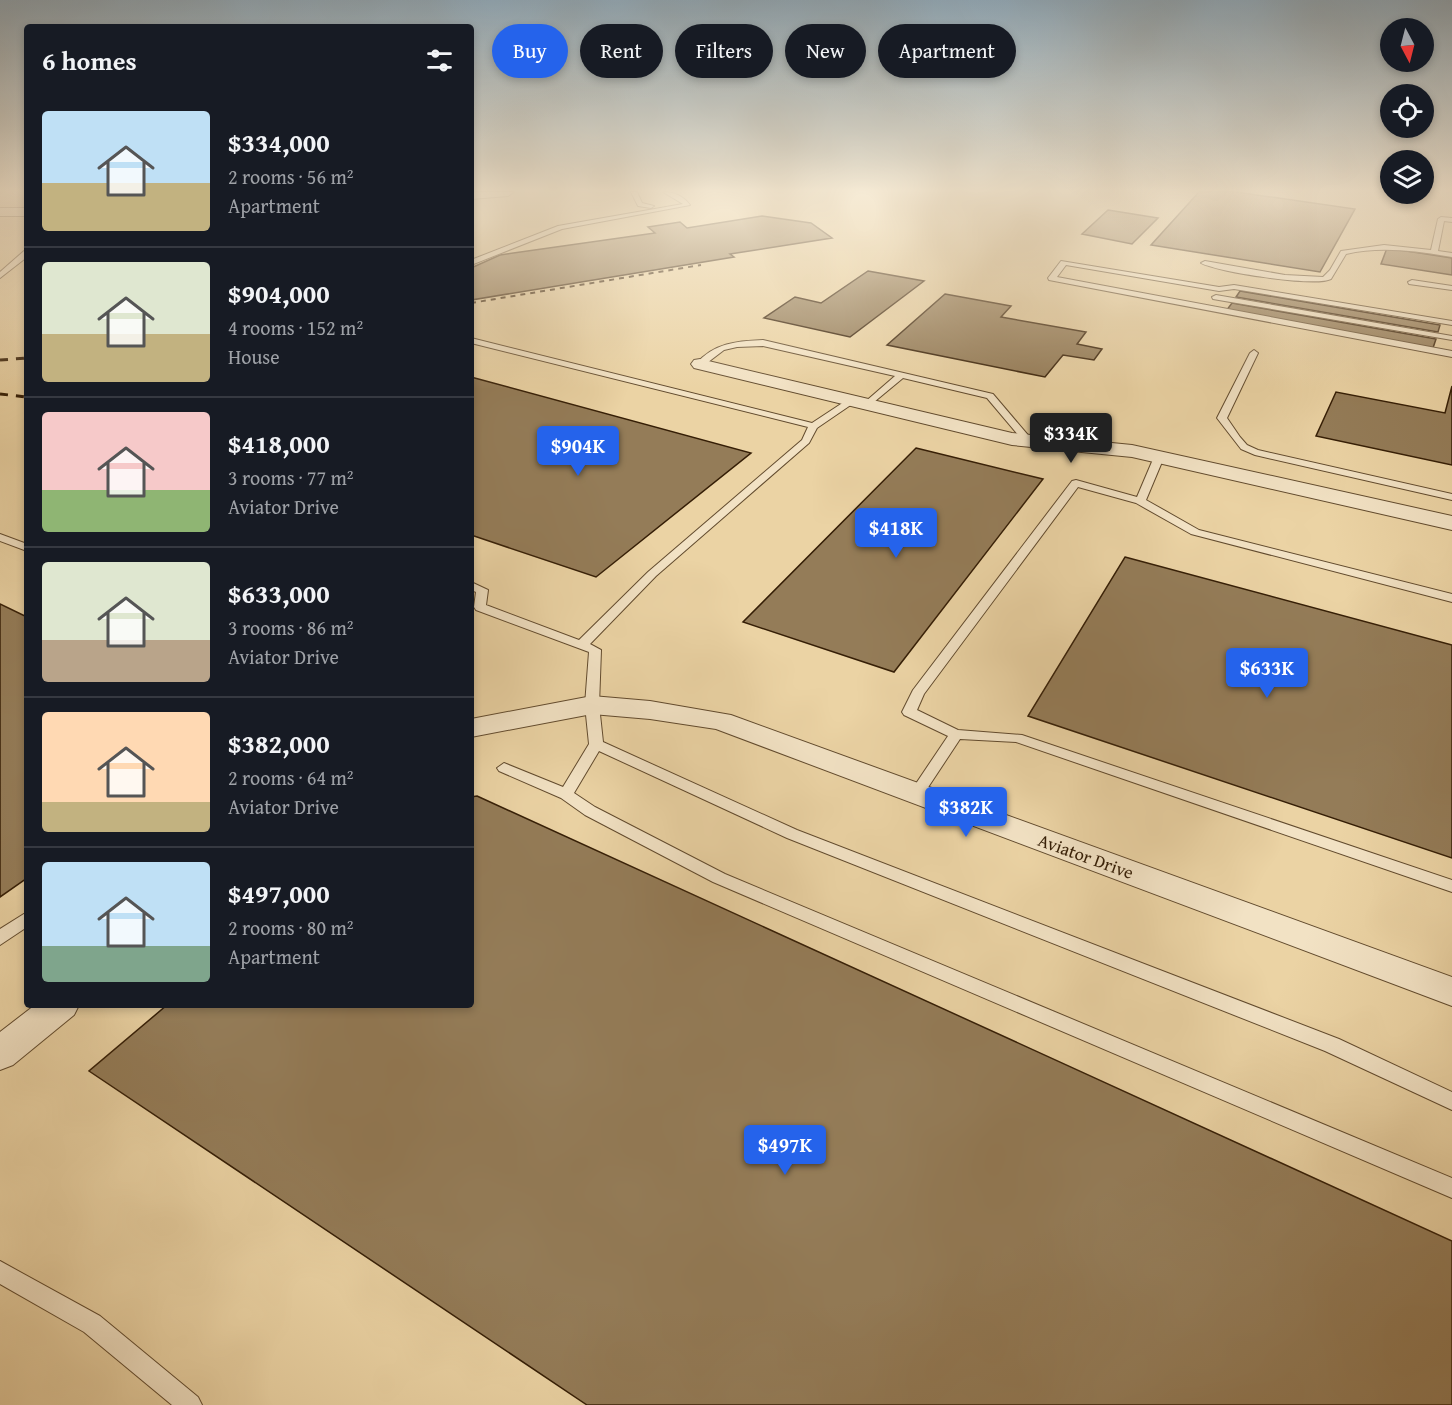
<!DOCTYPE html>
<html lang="en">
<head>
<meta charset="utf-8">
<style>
	body { margin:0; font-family:"Gentium Book Plus",serif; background:#20242c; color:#f1f3f6; height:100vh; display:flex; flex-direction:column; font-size:22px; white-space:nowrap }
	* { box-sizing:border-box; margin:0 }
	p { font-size:20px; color:#9ea1a6 }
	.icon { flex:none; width:33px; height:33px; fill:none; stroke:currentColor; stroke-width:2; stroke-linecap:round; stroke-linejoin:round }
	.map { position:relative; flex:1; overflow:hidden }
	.panel { position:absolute; left:24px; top:24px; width:450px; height:984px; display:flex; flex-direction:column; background:#171b24; border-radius:6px; box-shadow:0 3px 9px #0003 }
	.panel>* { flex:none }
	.hud { position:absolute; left:492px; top:24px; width:570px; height:54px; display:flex; gap:12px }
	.needle { width:39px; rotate:173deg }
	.tools { position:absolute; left:1380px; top:18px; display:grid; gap:12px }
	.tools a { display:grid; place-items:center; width:54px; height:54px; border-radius:50%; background:#171b24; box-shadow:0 3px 9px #0003; font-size:30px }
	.price { position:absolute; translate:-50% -51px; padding:0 14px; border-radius:6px; background:#2563eb; color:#fff; font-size:20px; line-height:39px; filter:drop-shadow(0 2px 3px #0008) }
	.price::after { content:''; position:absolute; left:50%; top:36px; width:18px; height:14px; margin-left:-9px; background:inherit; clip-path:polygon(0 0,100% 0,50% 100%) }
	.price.active { background:#222; color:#fff }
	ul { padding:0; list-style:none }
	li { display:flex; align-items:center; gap:18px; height:150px; padding:0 18px }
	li+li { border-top:2px solid #363941 }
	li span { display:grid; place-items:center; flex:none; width:168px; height:120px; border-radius:6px; color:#555 }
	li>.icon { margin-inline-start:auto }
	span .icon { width:72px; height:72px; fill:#fffc; stroke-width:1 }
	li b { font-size:26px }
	h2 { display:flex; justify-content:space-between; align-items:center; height:72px; padding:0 18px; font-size:26px }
	.tag { padding:0 21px; border-radius:27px; background:#171b24; box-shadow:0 3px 9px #0003; font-size:21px; line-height:54px }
	.tag.active { background:#2563eb; color:#fff }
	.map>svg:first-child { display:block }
</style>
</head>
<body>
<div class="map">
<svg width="1452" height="1405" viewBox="0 0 1452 1405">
	<rect width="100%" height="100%" fill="#ebd3a4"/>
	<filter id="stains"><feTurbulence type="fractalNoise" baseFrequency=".00333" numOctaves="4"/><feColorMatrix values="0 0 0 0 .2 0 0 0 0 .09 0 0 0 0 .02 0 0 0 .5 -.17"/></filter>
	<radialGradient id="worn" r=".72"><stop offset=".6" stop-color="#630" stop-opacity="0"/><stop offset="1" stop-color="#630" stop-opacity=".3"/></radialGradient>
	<path fill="#947c58" stroke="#351e06" stroke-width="1.5" d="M1199,192H1236L1355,209L1320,272L1151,245Z
		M1108,210L1158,218L1132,244L1082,234Z
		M762,216L811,223L832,238L730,254L734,257L471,300V268L500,255L655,233L648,227L680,222L687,228Z
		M1387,248L1452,258V275L1381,264Z
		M868,271L924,281L850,337L764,318L795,297L821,303Z
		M1240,291L1440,325L1438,332L1236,297Z
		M945,294L1011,306L1001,317L1086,332L1077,344L1102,349L1094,360L1063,355L1045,377L887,345Z
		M1232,303L1436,339L1433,348L1226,311Z
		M471,377L751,453L596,577L471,535Z
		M1452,386V465L1316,436L1336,392L1445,413Z
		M916,448L1043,479L894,672L743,622Z
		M1125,557L1452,645V858L1028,716Z
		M0,604L27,617V878L0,897Z
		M477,796L1452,1241V1405H587L89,1071L167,1005H471V797Z"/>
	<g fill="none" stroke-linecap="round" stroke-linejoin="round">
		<g stroke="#624b2e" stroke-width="2">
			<path id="service" d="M631,192H637L642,203L654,206L651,208L638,206Z
				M663,192C675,192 683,196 690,205L562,229L471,265V260L558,226L683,204Z
				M1441,217L1452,218V222L1444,221L1438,251L1452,253V257C1416,251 1381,246 1346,254L1331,279C1315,287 1217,272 1201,263L1205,261L1285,275L1323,277L1330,270L1341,251L1384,245L1431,250L1438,219Z
				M24,251H27V257L0,278V272Z
				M1061,261L1219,287L1234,285L1452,321V325L1234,289L1219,291L1066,265L1057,277L1452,351V357L1049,280L1048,278Z
				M1412,280L1452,286V290L1409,284L1408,282Z
				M1216,295L1452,336V340L1213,299L1212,297Z
				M471,338L812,423L850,398L858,400L817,428L809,443L656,576L590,644L601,650L599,705L603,742L797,830L1339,1039L1452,1092V1110L1325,1051L787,838L599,751L574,793L595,807L725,874L1452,1178V1198L713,882L585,815L561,798L499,771L497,768L504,763L563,787L589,744L585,705L589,652L476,610L474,607L476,592L471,590V582L488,590L486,605L579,640L648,572L802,440L808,427L471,343Z
				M763,340L993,394L1033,441L1025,443L987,398L903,378L868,407L865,406V402L895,376L763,346L737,347L724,350L703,366L696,364C714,343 737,341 763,340Z
				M1254,350L1258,353L1227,418L1240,437L1247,445L1258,450L1452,494V500L1255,455L1241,449L1217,418L1250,353Z
				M1159,454L1164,457L1146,500L1199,530L1452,594V602L1191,534L1136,503L1078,487L924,694L917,710L958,730L1022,735L1452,880V892L1016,742L960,739L921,798H911L909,794L948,736L904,715L902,712L913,690L1072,481L1076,480L1137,497L1154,457Z
				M0,534L27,544V551L0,541Z
				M27,912V927L0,945V929Z
				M0,1261L100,1316L198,1397L202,1405H172L84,1332L0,1284Z"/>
		</g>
		<g stroke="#624b2e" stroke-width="2">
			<path id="minor" d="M471,192H514L508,196L471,199Z
				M0,208H27V216H0Z
				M700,359L1012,433L1132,445L1452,516V530L1132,457L1012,445L694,368L691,364L694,360Z
				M592,696L650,701L731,715L1452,977V1006L716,729L650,719L592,714L471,737V719Z
				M35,1005H79L74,1015L13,1065L0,1070V1032Z"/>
		</g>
		<use href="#service" fill="#f2e2c4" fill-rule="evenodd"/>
		<use href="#minor" fill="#f2e2c4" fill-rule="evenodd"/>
		<path stroke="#351e06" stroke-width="2" stroke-dasharray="5 5" stroke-linecap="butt" d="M471,303L701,265"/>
		<path stroke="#351e06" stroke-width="3" stroke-dasharray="8 8" stroke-linecap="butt" d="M0,360L27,358
			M0,394L27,397"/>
	</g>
	<linearGradient id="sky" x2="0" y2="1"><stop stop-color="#90a8b7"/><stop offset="0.49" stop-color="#f6ebd6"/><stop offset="1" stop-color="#f6ebd6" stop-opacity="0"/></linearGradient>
	<rect width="1452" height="389" fill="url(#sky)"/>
	<g text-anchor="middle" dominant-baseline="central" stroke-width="4.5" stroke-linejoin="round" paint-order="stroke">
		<g font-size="18" fill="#351e06" stroke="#f2e2c4">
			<text transform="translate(1086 856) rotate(20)">Aviator Drive</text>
		</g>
	</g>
	<rect width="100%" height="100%" filter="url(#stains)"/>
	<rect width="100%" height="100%" fill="url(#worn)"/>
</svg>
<div class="tools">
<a><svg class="needle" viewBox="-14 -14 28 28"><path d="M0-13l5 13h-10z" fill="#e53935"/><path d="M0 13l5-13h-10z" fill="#9ea1a6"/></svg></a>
<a><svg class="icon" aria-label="locate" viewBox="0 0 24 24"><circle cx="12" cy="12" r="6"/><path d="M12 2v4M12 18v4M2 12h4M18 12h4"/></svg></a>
<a><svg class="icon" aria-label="layers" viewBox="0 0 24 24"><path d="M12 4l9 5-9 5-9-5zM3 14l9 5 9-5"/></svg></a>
</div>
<b class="price active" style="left:1071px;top:464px">$334K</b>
<b class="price" style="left:578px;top:477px">$904K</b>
<b class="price" style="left:896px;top:559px">$418K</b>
<b class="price" style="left:1267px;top:699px">$633K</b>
<b class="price" style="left:966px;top:838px">$382K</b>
<b class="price" style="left:785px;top:1176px">$497K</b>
<div class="hud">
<a class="tag active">Buy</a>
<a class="tag">Rent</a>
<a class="tag">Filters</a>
<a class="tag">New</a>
<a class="tag">Apartment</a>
</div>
<section class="panel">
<h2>6 homes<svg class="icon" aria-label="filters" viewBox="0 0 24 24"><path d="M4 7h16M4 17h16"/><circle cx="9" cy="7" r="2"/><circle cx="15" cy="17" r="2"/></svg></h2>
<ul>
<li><span style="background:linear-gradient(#bfe0f5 60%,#c2b280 0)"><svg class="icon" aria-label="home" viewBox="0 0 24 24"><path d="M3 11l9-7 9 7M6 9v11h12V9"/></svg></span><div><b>$334,000</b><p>2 rooms · 56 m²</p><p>Apartment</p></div></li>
<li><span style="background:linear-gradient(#dfe7d0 60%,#c2b280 0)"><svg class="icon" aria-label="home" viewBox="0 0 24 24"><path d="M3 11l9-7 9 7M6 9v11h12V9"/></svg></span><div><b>$904,000</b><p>4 rooms · 152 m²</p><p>House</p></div></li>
<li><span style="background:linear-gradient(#f6c9c9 65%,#8fb573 0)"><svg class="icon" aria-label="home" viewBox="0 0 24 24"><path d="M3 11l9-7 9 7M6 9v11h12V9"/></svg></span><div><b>$418,000</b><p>3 rooms · 77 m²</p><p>Aviator Drive</p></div></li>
<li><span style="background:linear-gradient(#dfe7d0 65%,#b9a48a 0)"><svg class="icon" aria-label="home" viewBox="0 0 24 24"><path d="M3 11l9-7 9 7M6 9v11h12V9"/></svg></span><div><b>$633,000</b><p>3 rooms · 86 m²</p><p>Aviator Drive</p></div></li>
<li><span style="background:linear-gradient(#ffd9b3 75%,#c2b280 0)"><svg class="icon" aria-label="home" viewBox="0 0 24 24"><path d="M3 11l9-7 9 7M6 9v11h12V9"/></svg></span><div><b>$382,000</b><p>2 rooms · 64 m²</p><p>Aviator Drive</p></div></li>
<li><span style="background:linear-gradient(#bfe0f5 70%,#7fa58c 0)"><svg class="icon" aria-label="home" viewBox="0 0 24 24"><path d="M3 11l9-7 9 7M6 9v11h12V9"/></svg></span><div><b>$497,000</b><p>2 rooms · 80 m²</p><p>Apartment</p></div></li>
</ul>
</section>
</div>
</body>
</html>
